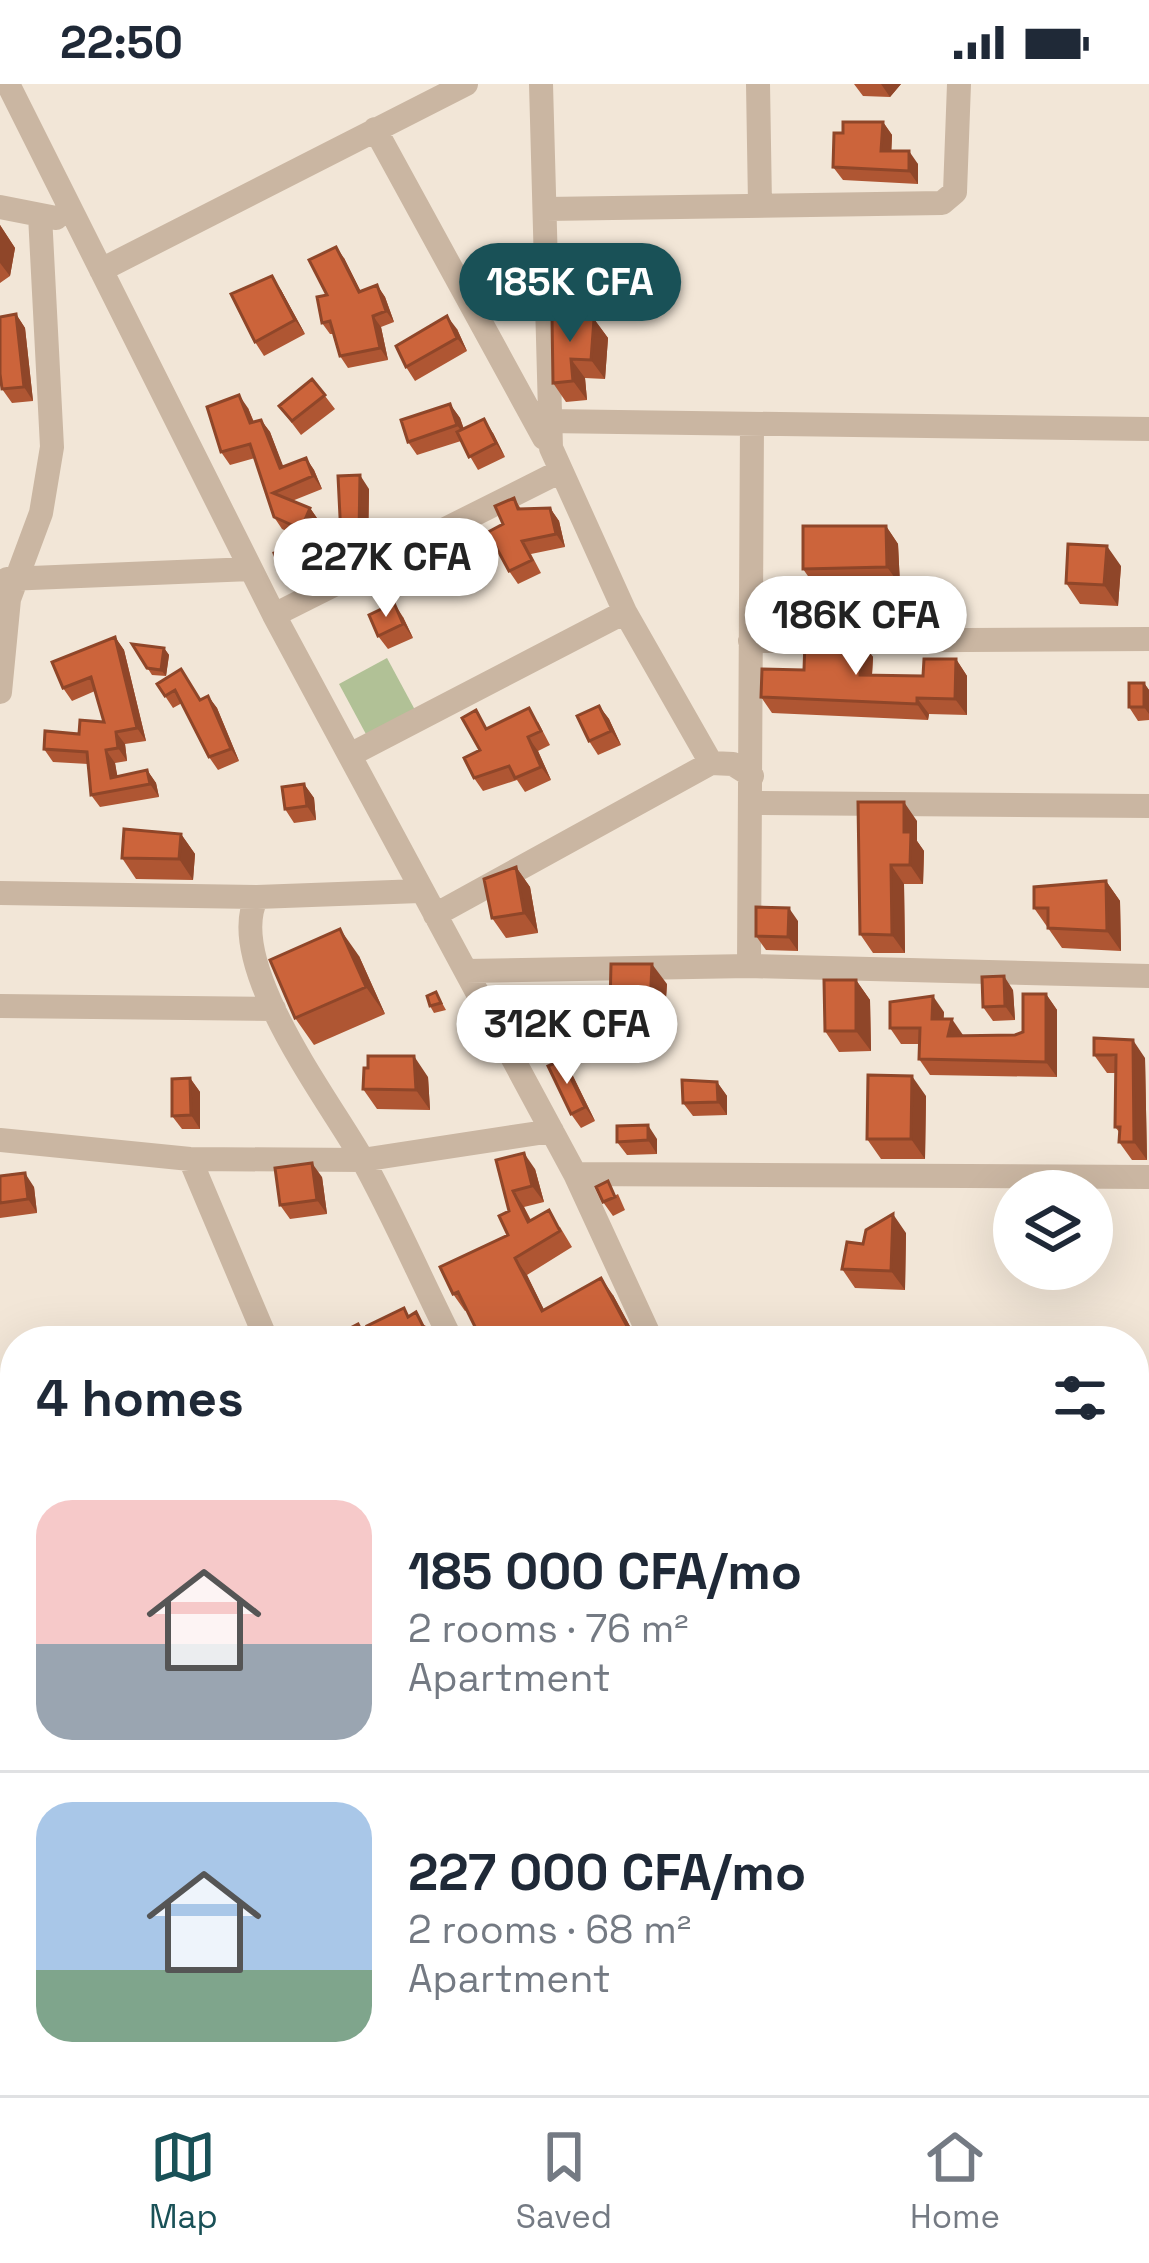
<!DOCTYPE html>
<html lang="en">
<head>
<meta charset="utf-8">
<style>
	body { margin:0; font-family:"Space Grotesk",sans-serif; background:#f2f2f3; color:#1f2937; height:100vh; display:flex; flex-direction:column; font-size:45px; white-space:nowrap }
	* { box-sizing:border-box; margin:0 }
	p { font-size:39px; color:#747a83 }
	.icon { flex:none; width:66px; height:66px; fill:none; stroke:currentColor; stroke-width:2; stroke-linecap:round; stroke-linejoin:round }
	.map { position:relative; flex:1; overflow:hidden }
	.panel { position:absolute; left:0px; top:1242px; width:1149px; height:771px; display:flex; flex-direction:column; background:#fff; border-radius:48px 48px 0 0; box-shadow:0 12px 48px #0002 }
	.panel>* { flex:none }
	.controls { position:absolute; left:993px; top:1086px; display:grid; gap:24px }
	.controls a { display:grid; place-items:center; width:120px; height:120px; border-radius:50%; background:#fff; box-shadow:0 12px 48px #0002; font-size:60px }
	.price { position:absolute; translate:-50% -102px; padding:0 27px; border-radius:42px; background:#fff; color:#222; font-size:39px; line-height:78px; filter:drop-shadow(0 3px 6px #0008) }
	.price::after { content:''; position:absolute; left:50%; top:72px; width:36px; height:27px; margin-left:-18px; background:inherit; clip-path:polygon(0 0,100% 0,50% 100%) }
	.price.current { background:#195157; color:#fff }
	ul { padding:0; list-style:none }
	li { display:flex; align-items:center; gap:36px; height:300px; padding:0 36px }
	li+li { border-top:3px solid #e0e1e3 }
	li span { display:grid; place-items:center; flex:none; width:336px; height:240px; border-radius:36px; color:#555 }
	li>.icon { margin-inline-start:auto }
	span .icon { width:144px; height:144px; fill:#fffc; stroke-width:1 }
	li b { font-size:51px }
	h2 { display:flex; justify-content:space-between; align-items:center; height:144px; padding:0 36px; font-size:51px }
	.status { display:flex; justify-content:space-between; align-items:center; height:84px; padding:0 60px; background:#fff; direction:ltr }
	.status svg { height:33px; fill:currentColor }
	.dock { display:flex; justify-content:space-around; align-items:center; height:168px; border-top:3px solid #e0e1e3; background:#fff; font-size:33px; color:#747a83 }
	.dock a { display:grid; justify-items:center; gap:6px }
	.dock .current { color:#195157 }
	.map>svg:first-child { display:block }
</style>
</head>
<body>
<div class="status"><b>22:50</b><svg viewBox="0 0 49 12"><path d="M0 12V9h3v3zM5 12V6h3v6zM10 12V3h3v9zM15 12V0h3v12zM26 1h20v11H26zM47 4h2v5h-2z"/></svg></div>
<div class="map">
<svg width="1149" height="2011" viewBox="0 0 1149 2011">
	<rect width="100%" height="100%" fill="#f2e6d7"/>
	<path fill="#b1c196" d="M387,574L415,626L367,652L339,600Z"/>
	<g fill="none" stroke-linecap="round" stroke-linejoin="round">
		<path stroke="#cab6a2" stroke-width="24" d="M8,0L274,531L575,1090L652,1257
			M541,0L551,364L625,528L711,679
			M758,0L760,120
			M375,45L544,354
			M0,123L56,134
			M546,125L942,119L955,108L959,0
			M101,186L466,0
			M546,337L1149,345
			M7,495L251,485
			M274,531L559,388
			M750,557L1149,555
			M0,608L9,515L41,429L52,363L40,131
			M350,671L625,528
			M752,719L1149,722
			M0,809L257,813L420,807
			M257,813C223,878 328,1015 361,1073C394,1132 421,1196 452,1257
			M435,831L711,679L733,680L752,692
			M749,882L752,340
			M466,887L749,882L1149,892
			M0,922L274,925
			M0,1056L190,1075L362,1076L552,1047
			M190,1075L267,1257
			M575,1090L1149,1093
			M1134,1310H1149
			M0,1327L15,1335
			M0,1428L15,1394
			M1134,1517H1149
			M1134,1689H1149
			M0,1792L15,1760
			M1134,1948H1149
			M0,1967L15,1973
			M315,1998L384,2011
			M806,1998L808,2011
			M1022,1998L1029,2011
			M43,2011L47,1998
			M594,2011L596,1998
			M836,2011L869,1998"/>
	</g>
	<path fill="#af5633" d="M854,0H901L890,13L863,12Z
		M883,38L892,51L891,67L918,80V100L843,96L833,83L843,49Z
		M0,141L15,164L10,192L0,199Z
		M344,174L361,208L377,201L385,213L394,238L381,243L388,276L348,284L340,272L334,250H330L322,239L327,211Z
		M281,206L305,250L264,272L255,258Z
		M16,230L25,244L33,317L12,319L2,305Z
		M594,235L608,254L605,295L585,294L587,316L566,318L553,299Z
		M457,245L467,267L415,297L406,283Z
		M312,295L335,325L301,351L279,322Z
		M450,320L460,334L464,345L493,349L505,373L478,386L461,357L417,371L408,358Z
		M248,324L254,338L261,336L270,348L283,383L306,374L314,386L322,405L292,417L310,424L319,437L310,458L282,445L274,433L255,374L230,381L221,368Z
		M369,405L368,463L350,467L341,453Z
		M514,414L521,425L550,424L559,437L565,463L531,470L541,489L518,500L509,487L503,440Z
		M886,442L898,460L900,501L815,502L803,485Z
		M274,469L322,472L326,486L289,501L280,487Z
		M1121,482L1118,522L1080,520L1066,499Z
		M403,533L413,554L388,565L378,552Z
		M115,553L124,566L146,657L125,660L127,677L115,679L117,692L147,686L156,699L159,713L100,723L91,711L88,680L53,678L44,665L104,638L95,607L72,617L63,604Z
		M861,557L873,573L872,591L923,592L956,575L967,592V631L929,630L928,636L772,629L761,613L804,586Z
		M132,560L164,564L169,571L166,592L152,591Z
		M1144,599L1149,606V636L1138,637L1129,623Z
		M157,600L201,616L208,612L217,624L239,677L218,686L209,673L182,619L173,624Z
		M599,622L609,635L621,661L598,671L589,657Z
		M538,638L550,661L538,667L551,696L525,708L517,696L483,707L474,694L480,666L488,644Z
		M304,700L314,714L316,736L294,739L285,725Z
		M858,718L917,737V757L924,767L923,800H904L905,869H873L860,850Z
		M181,750L195,770L193,796L136,795L122,774Z
		M516,783L530,803L538,849L506,854L492,834Z
		M1106,797L1120,817L1121,867L1062,864L1034,824Z
		M798,837V867L766,866L756,852Z
		M359,872L385,930L314,961L295,934Z
		M856,896L870,916L871,967L839,968L825,947Z
		M667,900L664,942H625L610,922Z
		M1013,906L1015,936L993,937L983,923Z
		M436,908L446,926L434,929L430,922Z
		M1046,910L1057,926V993L930,991L919,975V960H901L890,944L944,928L943,935L962,952L1015,951L1023,948Z
		M1094,971L1145,974L1147,1076H1132L1119,1058L1120,1049L1115,1043L1116,989H1107Z
		M562,976L572,990L595,1037L581,1044L571,1030Z
		M428,993L430,1026L377,1025L363,1005Z
		M190,994L200,1008V1045H182L172,1032Z
		M717,998L727,1012V1031L693,1032L683,1019Z
		M926,1012L925,1075H881L867,1055Z
		M657,1055V1070L627,1071L617,1058Z
		M496,1076L535,1085L544,1118L524,1123L531,1136L560,1143L572,1163L527,1191L544,1226L613,1211L638,1257H482L467,1226L465,1227L453,1210L508,1151L509,1127Z
		M0,1092L34,1103L37,1129L0,1134Z
		M322,1093L327,1130L290,1135L280,1121Z
		M618,1110L625,1126L613,1132L603,1118Z
		M906,1149L905,1206L855,1204L842,1185L863,1160Z
		M404,1224L409,1232L426,1242L433,1257H375Z
		M15,1529V1745L7,1746L0,1743V1692L3,1684L0,1683V1566Z
		M15,1902V1948L6,1944L0,1935V1924Z
		M668,1998H726L728,2005L710,2011H677Z"/>
	<path fill="#8f4629" d="M881,0H901L890,13Z
		M883,38L892,51L891,80L881,67Z
		M909,67L918,80V100L909,87Z
		M0,141L15,164L10,192L0,179Z
		M336,163L344,174L367,220L359,208Z
		M272,192L281,206L305,250L295,236Z
		M377,201L385,213L394,238L386,227Z
		M16,230L25,244L33,317L24,303Z
		M373,232L381,243L388,276L380,264Z
		M447,232L457,245L467,267L457,254Z
		M594,235L608,254L605,295L591,276Z
		M571,275L585,294L587,316L573,297Z
		M239,311L248,324L259,352L250,339Z
		M450,320L460,334L467,355L457,341Z
		M484,335L493,349L505,373L496,359Z
		M261,336L270,348L289,397L280,384Z
		M306,374L314,386L322,405L313,392Z
		M360,391L369,405L368,463L359,449Z
		M310,424L319,437L310,458L301,445Z
		M550,424L559,437L565,463L556,450Z
		M886,442L898,460L900,501L887,483Z
		M313,458L322,472L326,486L317,473Z
		M1107,462L1121,482L1118,522L1104,501Z
		M394,519L403,533L413,554L403,540Z
		M115,553L124,566L146,657L137,644Z
		M861,557L873,573L871,607L860,591Z
		M164,564L169,571L166,592L161,586Z
		M956,575L967,592V631L955,615Z
		M1144,599L1149,606V630L1144,623Z
		M208,612L217,624L239,677L231,665Z
		M917,614L929,630L928,636L917,620Z
		M599,622L609,635L621,661L611,647Z
		M116,648L125,660L127,677L118,664Z
		M528,653L538,667L551,696L541,683Z
		M106,666L115,679L120,706L111,694Z
		M147,686L156,699L159,713L150,700Z
		M304,700L314,714L316,736L307,722Z
		M904,718L917,737V757L924,767L923,800L910,781L904,748Z
		M181,750L195,770L193,796L179,775Z
		M891,781L904,800L905,869L892,851Z
		M516,783L530,803L538,849L524,829Z
		M1106,797L1120,817L1121,867L1107,847Z
		M789,824L798,837V867L788,853Z
		M340,845L359,872L385,930L366,903Z
		M652,880L667,900L664,942L650,922Z
		M1004,892L1013,906L1015,936L1005,922Z
		M856,896L870,916L871,967L856,947Z
		M1046,910L1057,926V993L1046,978Z
		M933,912L944,928L943,950L932,935Z
		M952,935L963,951L959,968L948,952Z
		M1133,956L1145,974L1147,1076L1134,1058Z
		M414,972L428,993L430,1026L416,1006Z
		M562,976L572,990L595,1037L585,1023Z
		M912,992L926,1012L925,1075L911,1055Z
		M190,994L200,1008V1045L191,1031Z
		M717,998L727,1012V1031L718,1018Z
		M648,1041L657,1055V1070L648,1056Z
		M524,1069L535,1085L544,1118L532,1102Z
		M312,1079L322,1093L327,1130L317,1116Z
		M25,1089L34,1103L37,1129L28,1115Z
		M513,1107L524,1123L539,1154L528,1138Z
		M893,1130L906,1149L905,1206L891,1187Z
		M515,1174L527,1191L553,1244L542,1227Z
		M601,1194L613,1211L638,1257H635Z
		M15,1643V1686L3,1669Z
		M15,1718V1740L9,1732Z"/>
	<path fill="#cc643b" stroke="#8f4629" stroke-width="3" d="M843,38H883L881,67H909V87L833,83L834,49H843Z
		M336,163L359,208L377,201L386,227L373,232L380,264L340,272L330,237L322,239L317,213L327,211L309,176Z
		M272,192L295,236L255,258L231,210Z
		M16,230L24,303L2,305L0,290V233Z
		M447,232L457,254L406,283L396,262Z
		M552,232L594,235L591,276L571,275L573,297L553,299Z
		M312,295L325,311L292,337L279,322Z
		M239,311L250,339L261,336L280,384L306,374L313,392L273,409L310,424L301,445L274,433L250,360L221,368L207,323Z
		M450,320L457,341L408,358L401,336Z
		M484,335L496,359L469,373L457,348Z
		M360,391L359,449L341,453L338,392Z
		M514,414L518,425L550,424L556,450L522,457L532,476L509,487L488,448L503,440L495,422Z
		M803,442H886L887,483L803,485Z
		M313,458L317,473L280,487L274,469Z
		M1068,460L1107,462L1104,501L1066,499Z
		M394,519L403,540L378,552L369,531Z
		M115,553L137,644L116,648L118,664L106,666L111,694L147,686L150,700L91,711L87,668L44,665L45,647L79,650L80,636L104,638L91,593L63,604L52,578Z
		M805,557H861L860,591L923,592L924,575H956L955,615L917,614V620L761,613L762,585L804,586Z
		M132,560L164,564L161,586L147,584Z
		M181,585L200,616L208,612L231,665L209,673L175,606L165,612L157,600Z
		M1129,599H1144V623H1129Z
		M599,622L611,647L589,657L577,632Z
		M529,624L541,647L528,653L541,683L515,694L509,682L474,694L464,674L480,666L462,634L476,626L486,645Z
		M304,700L307,722L285,725L282,703Z
		M858,718H904V748H911L910,781H891L892,851L860,850Z
		M124,745L181,750L179,775L122,774Z
		M516,783L524,829L492,834L484,795Z
		M1106,797L1107,847L1048,844V824H1034V803Z
		M756,823L789,824L788,853L756,852Z
		M340,845L366,903L295,934L270,876Z
		M611,880H652L650,922H610Z
		M1004,892L1005,922L983,923L982,893Z
		M824,896H856V947H825Z
		M436,908L441,919L430,922L427,912Z
		M1023,910H1046V978L919,975L920,944H890V918L933,912L932,935H952L948,952L1015,951L1023,948Z
		M1094,954L1133,956L1134,1058H1119L1120,1043H1115L1116,971H1094Z
		M368,972H414L416,1006L363,1005L364,984H368Z
		M562,976L585,1023L571,1030L548,982Z
		M868,991L912,992L911,1055H867Z
		M190,994L191,1031L172,1032V995Z
		M682,996L717,998L718,1018L683,1019Z
		M648,1041V1056L617,1058V1042Z
		M524,1069L532,1102L513,1107L528,1138L549,1126L560,1147L515,1174L542,1227L601,1194L635,1257H556L550,1246L528,1257H482L458,1208L453,1210L440,1183L508,1151L499,1132L509,1127L496,1076Z
		M312,1079L317,1116L280,1121L275,1084Z
		M25,1089L28,1115L0,1119V1092Z
		M608,1097L615,1113L603,1118L596,1103Z
		M893,1130L891,1187L842,1185L847,1158L863,1160L866,1146Z
		M404,1224L408,1233L416,1228L424,1244L414,1249L418,1257H375L367,1242Z
		M358,1240L366,1256L325,1257Z
		M198,1252L216,1257H195Z
		M15,1529V1643L3,1669L0,1667V1566Z
		M5,1679L15,1683V1718L9,1732L0,1733V1692Z
		M11,1900L15,1902V1939L0,1932V1924Z
		M871,1998H879L885,2011H844Z"/>
</svg>
<div class="controls">
<a><svg class="icon" aria-label="layers" viewBox="0 0 24 24"><path d="M12 4l9 5-9 5-9-5zM3 14l9 5 9-5"/></svg></a>
</div>
<b class="price current" style="left:570px;top:261px">185K CFA</b>
<b class="price" style="left:386px;top:536px">227K CFA</b>
<b class="price" style="left:856px;top:594px">186K CFA</b>
<b class="price" style="left:567px;top:1003px">312K CFA</b>
<section class="panel">
<h2>4 homes<svg class="icon" aria-label="filters" viewBox="0 0 24 24"><path d="M4 7h16M4 17h16"/><circle cx="9" cy="7" r="2"/><circle cx="15" cy="17" r="2"/></svg></h2>
<ul>
<li><span style="background:linear-gradient(#f6c9c9 60%,#9aa5b1 0)"><svg class="icon" aria-label="home" viewBox="0 0 24 24"><path d="M3 11l9-7 9 7M6 9v11h12V9"/></svg></span><div><b>185 000 CFA/mo</b><p>2 rooms · 76 m²</p><p>Apartment</p></div></li>
<li><span style="background:linear-gradient(#a9c7e8 70%,#7fa58c 0)"><svg class="icon" aria-label="home" viewBox="0 0 24 24"><path d="M3 11l9-7 9 7M6 9v11h12V9"/></svg></span><div><b>227 000 CFA/mo</b><p>2 rooms · 68 m²</p><p>Apartment</p></div></li>
</ul>
</section>
</div>
<nav class="dock">
<a class="current"><svg class="icon" aria-label="map" viewBox="0 0 24 24"><path d="M3 6l6-2 6 2 6-2v14l-6 2-6-2-6 2zM9 4v14M15 6v14"/></svg>Map</a>
<a><svg class="icon" aria-label="saved" viewBox="0 0 24 24"><path d="M7 4h10v16l-5-4-5 4z"/></svg>Saved</a>
<a><svg class="icon" aria-label="home" viewBox="0 0 24 24"><path d="M3 11l9-7 9 7M6 9v11h12V9"/></svg>Home</a>
</nav>
</body>
</html>
